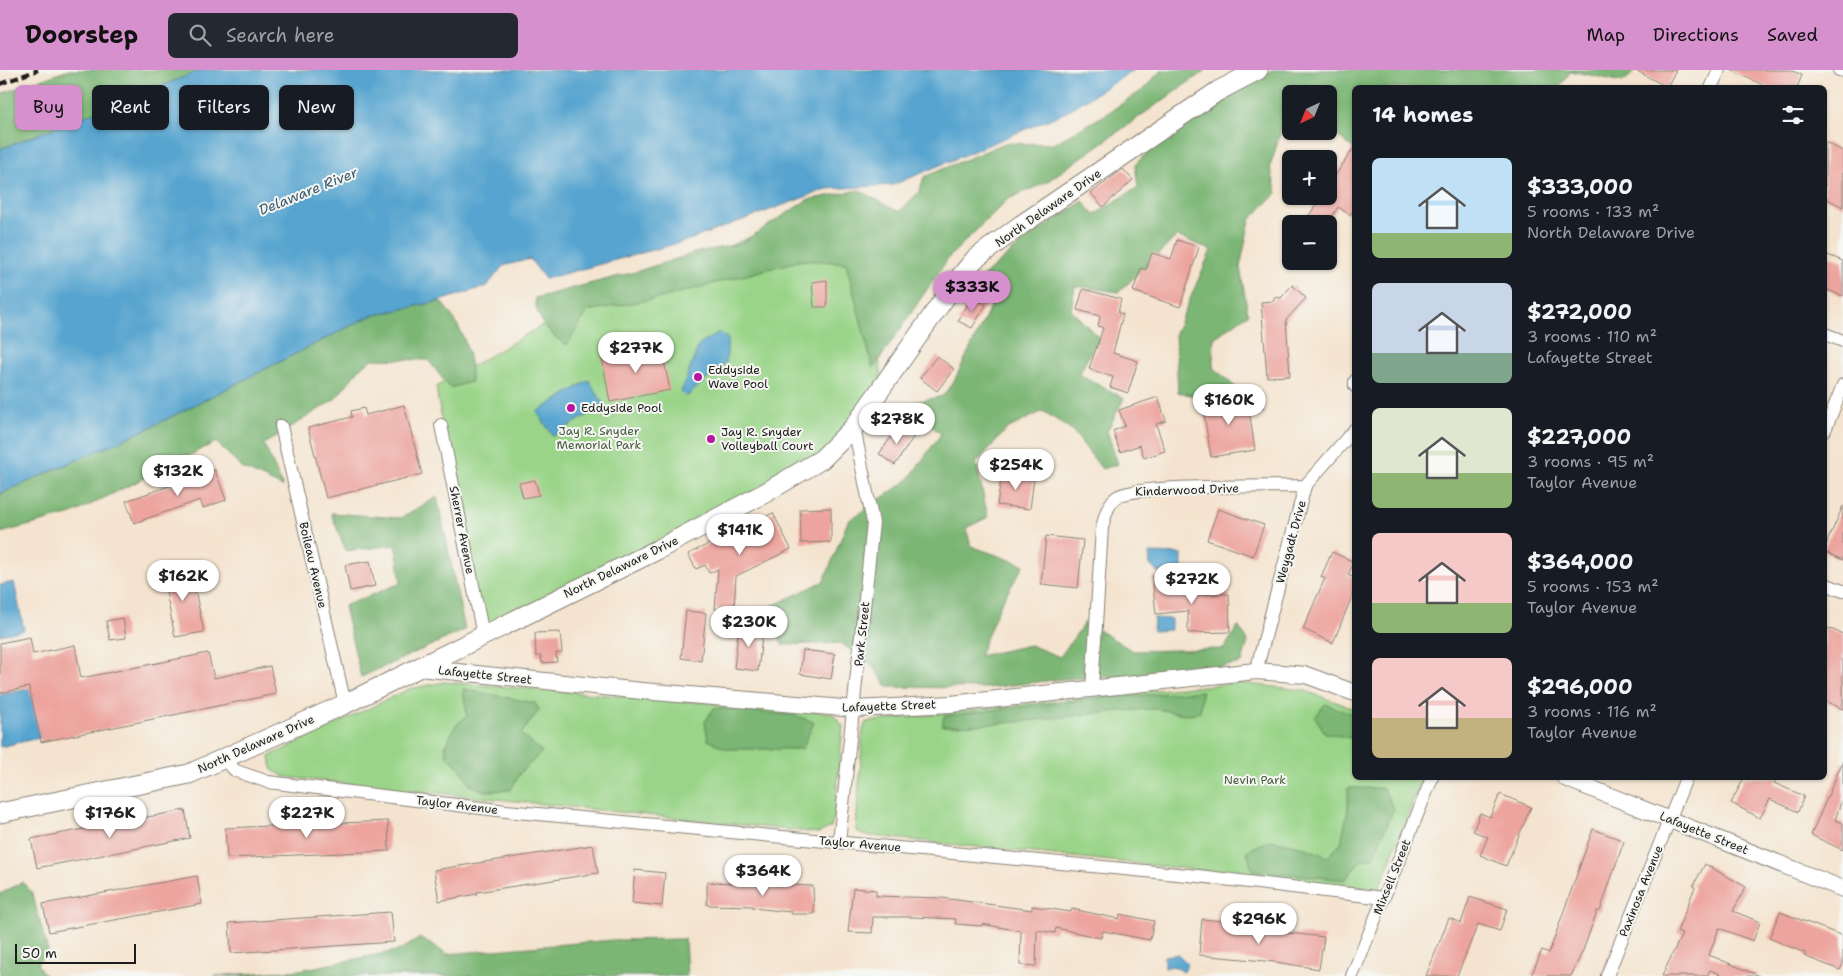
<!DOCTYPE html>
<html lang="en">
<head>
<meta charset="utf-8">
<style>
	body { margin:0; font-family:"Shantell Sans",sans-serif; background:#242831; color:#f1f3f6; height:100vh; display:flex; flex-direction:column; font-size:19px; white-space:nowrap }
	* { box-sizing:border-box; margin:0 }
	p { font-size:16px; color:#9ea1a6 }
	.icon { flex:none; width:28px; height:28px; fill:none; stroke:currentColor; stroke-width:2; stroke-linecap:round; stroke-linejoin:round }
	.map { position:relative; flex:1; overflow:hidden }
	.details { position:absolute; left:1352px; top:15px; width:475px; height:695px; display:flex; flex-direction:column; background:#171b24; border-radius:8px; box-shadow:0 1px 4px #0004 }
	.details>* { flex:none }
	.banner { position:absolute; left:15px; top:15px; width:475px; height:45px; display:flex; gap:10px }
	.needle { width:32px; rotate:223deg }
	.fabs { position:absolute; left:1282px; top:15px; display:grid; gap:10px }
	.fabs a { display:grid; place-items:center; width:55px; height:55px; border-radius:8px; background:#171b24; box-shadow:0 1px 4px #0004; font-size:25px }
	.scale { position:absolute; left:15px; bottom:12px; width:121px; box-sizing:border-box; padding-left:5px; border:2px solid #1c1c1c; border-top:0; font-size:14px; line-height:18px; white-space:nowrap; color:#1c1c1c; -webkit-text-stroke:4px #f6f6f2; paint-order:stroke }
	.price { position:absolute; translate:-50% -42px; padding:0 11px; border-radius:18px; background:#fff; color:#222; font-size:16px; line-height:32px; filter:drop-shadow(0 1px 2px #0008) }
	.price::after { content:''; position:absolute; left:50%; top:30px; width:15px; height:11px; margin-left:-8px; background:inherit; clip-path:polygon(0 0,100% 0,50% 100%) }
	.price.selected { background:#d690ce; color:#111 }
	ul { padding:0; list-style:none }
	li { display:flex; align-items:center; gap:15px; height:125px; padding:0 20px }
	li span { display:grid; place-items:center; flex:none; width:140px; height:100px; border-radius:8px; color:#555 }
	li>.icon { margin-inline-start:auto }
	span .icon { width:60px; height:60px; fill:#fffc; stroke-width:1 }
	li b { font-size:21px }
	h2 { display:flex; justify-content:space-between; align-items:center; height:60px; padding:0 20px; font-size:21px }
	.pill { padding:0 18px; border-radius:8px; background:#171b24; box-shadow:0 1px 4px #0004; font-size:18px; line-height:45px }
	.pill.selected { background:#d690ce; color:#111 }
	header { display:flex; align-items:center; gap:30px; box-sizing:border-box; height:70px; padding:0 25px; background:#d690ce; color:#111 }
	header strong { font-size:24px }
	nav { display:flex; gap:28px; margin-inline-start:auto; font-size:18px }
	.search { width:350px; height:45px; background:#242831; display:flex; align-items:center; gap:12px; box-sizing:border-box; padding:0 18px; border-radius:8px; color:#9ea1a6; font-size:19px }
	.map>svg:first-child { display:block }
</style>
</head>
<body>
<header>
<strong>Doorstep</strong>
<div class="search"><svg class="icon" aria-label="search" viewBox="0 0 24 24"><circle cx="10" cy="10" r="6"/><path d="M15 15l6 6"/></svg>Search here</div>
<nav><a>Map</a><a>Directions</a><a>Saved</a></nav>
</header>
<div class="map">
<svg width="1843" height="906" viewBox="0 0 1843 906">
	<rect width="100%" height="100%" fill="#f6f6f2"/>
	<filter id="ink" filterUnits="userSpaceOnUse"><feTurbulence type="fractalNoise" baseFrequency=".02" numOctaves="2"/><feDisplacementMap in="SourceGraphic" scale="10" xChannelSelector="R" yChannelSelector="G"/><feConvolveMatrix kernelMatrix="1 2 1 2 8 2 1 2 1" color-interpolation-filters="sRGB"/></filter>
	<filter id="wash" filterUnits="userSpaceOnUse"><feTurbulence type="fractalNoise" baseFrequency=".0096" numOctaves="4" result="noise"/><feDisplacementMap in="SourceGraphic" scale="20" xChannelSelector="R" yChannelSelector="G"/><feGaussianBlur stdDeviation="1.12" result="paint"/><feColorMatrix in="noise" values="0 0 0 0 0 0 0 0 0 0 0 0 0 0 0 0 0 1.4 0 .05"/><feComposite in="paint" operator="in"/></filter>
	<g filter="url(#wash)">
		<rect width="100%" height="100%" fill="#f4e4cf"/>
		<path fill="#9ad488" stroke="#5b7852" d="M824,136L871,230L883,317L822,389L483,565L452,413L436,317L546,253Z
			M445,612L832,643L843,656L834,748L831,757L819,763L285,707L272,700L270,686L409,619Z
			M1239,613L1303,620L1355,639V708H1422L1379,819L882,767L862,765L856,760L863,660L866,652L1133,622Z"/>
		<path fill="#7bb674" stroke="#4c6948" d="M69,0H210L0,80V24Z
			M1161,0H1206L1045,113L1008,129L949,187L873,299L846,193L802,190L660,228L588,241L567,275C550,266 535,247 535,228L635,202L698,182L740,174L807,130L859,120L899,142L919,122L924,107L1005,73L1053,74L1103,46L1143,20Z
			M1272,0H1637L1623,12L1571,1L1559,17L1355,18V80L1333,62L1324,61H1329V24H1291V58L1282,57L1270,97L1277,123L1250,150L1240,197L1248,244L1214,268L1213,297L1264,343L1178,322L1175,264L1211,180L1177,166L1119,222L1075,216L1071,240L1106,275L1095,273L1079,305L1124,328L1107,361L1118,394L1102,399L1072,360L1043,341L1007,359L976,393L988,447L966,458L971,476L1024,495L1000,535L979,586L1030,575L1060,587L1085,552L1133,581L1224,579L1238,556L1248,571L1242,593L1186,603L1063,609L987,618L888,617L871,594L841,573L782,575L772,536L824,511L848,451L908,410L941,364L906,334L943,326L955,309L994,230L971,217L1024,171L1083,131L1094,145L1138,117L1135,95L1162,67Z
			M440,231C461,254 472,281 471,312L450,318L428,290L373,289L361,297L335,329L264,374L283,417L242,398L216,372L72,444L0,463V424L147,359L370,246Z
			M437,427L465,560L361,607L344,536L401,513L396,475L346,481L331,443L400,448Z
			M463,619L535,633L539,640L521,664L542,682L520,703L511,720L485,721L470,715L460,698L447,686L445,676L456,655L467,646Z
			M1202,621L1200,642C1180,648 1168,638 1148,639C1079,643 1011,656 942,656L944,646L1100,628Z
			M1325,634L1355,645V669L1325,663L1315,647Z
			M714,638L793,645L814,652L802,679H727L708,670L705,652Z
			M1348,718H1383L1394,739L1373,787L1360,791L1345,810L1252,800L1247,781L1270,770L1301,776L1328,787L1341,773L1348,739Z
			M23,812L32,823L48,881L37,894L45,906H0V824Z
			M420,868L447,884L613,870L685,869L687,906H214L300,900L401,880Z"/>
		<path fill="#56a4cf" stroke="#396076" d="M202,0H1134L1064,43L893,115L827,119L686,171L545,209L530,189L503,196L487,216L440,231L370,246L147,359L0,424V79Z
			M719,262L728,269L726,293L686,327L681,322L699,275Z
			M589,310L604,335L553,366L537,342Z
			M1149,483L1182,484V502H1157L1150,495Z
			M14,512L24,560L0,565V515Z
			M1154,548L1171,549V560L1153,561Z
			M32,618L43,667L0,677V625Z
			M1178,884L1187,893L1184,902L1173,896L1164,898V886Z"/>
		<g id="blocks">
			<path fill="#eda49e" d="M1635,0H1676L1667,17Z
				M1730,0H1790L1802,5L1797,18H1770Z
				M1825,72L1843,81V137L1825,128Z
				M1355,76V138L1350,145L1338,137L1327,154H1303L1322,126H1329V115Z
				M1123,99L1133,110L1103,137L1091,123Z
				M1177,170L1199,177L1180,237L1133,221L1141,198L1146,200L1152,183L1171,189Z
				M1825,184L1843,191V226L1825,219Z
				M827,210V237H814L812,212Z
				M1292,215L1306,228L1286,250L1290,306L1267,307L1261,232L1274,231V227L1281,228Z
				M1083,219L1121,229L1118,243L1123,244L1113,283L1138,291L1128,323L1110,317L1113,307L1089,299L1103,258L1098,256L1100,246L1077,240Z
				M972,227L986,235L972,258L958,251Z
				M661,276L670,320L610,332L602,288Z
				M937,286L954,299L937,321L920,308Z
				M1247,326L1255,380L1211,387L1202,332Z
				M1158,327L1166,351L1156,354L1165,381L1144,388L1140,375L1120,382L1113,361L1125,356L1119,340Z
				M404,335L422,404L326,428L308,358L352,347L351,341L364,338L366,345Z
				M899,356L914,366L895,395L879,384Z
				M215,400L226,430L203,438L200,430L134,453L126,431Z
				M1002,403L1034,408L1030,439L997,435Z
				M535,410L539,425L523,428L519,413Z
				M1843,436V490L1825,482V477Z
				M831,438V472L801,473L800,439Z
				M1218,439L1264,455L1253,486L1207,470Z
				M773,443L791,479L736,506L734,541L715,539L718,499L709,503L705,495L696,499L688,484Z
				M1046,466L1083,470L1078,518L1041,514Z
				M1332,482L1354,492L1348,505L1355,508V519L1333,573L1303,559L1325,508L1321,507Z
				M370,491L375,516L350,521L345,495Z
				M190,496L204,562L175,567L162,502Z
				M1171,505V510L1193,508L1194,525L1229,524L1230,562L1188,563V541L1156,544L1152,507Z
				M686,541L706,543L701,591L681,588Z
				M123,548L126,568L110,570L106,551Z
				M739,555L763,558L758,601L734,598Z
				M1825,557L1843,564V639L1825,631Z
				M560,562L562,583H556L557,592L542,593L541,586H536L535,563Z
				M30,567L33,584L75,575L81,608L208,583L214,608L270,596L276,624L41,672L29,617L0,623V573Z
				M803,580L835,584L831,609L800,604Z
				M1843,691V726L1835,750L1843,753V780L1811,765Z
				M1744,708H1777L1774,713L1804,726L1798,742L1770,729L1760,748L1731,733Z
				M1500,724L1531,737L1506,796L1480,785L1488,767L1473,761L1480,743L1490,747Z
				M185,740L190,768L37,798L31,769Z
				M388,751L389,781L227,788L225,758Z
				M1593,759L1624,771L1600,841H1597L1584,878L1571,906H1531L1542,880L1549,883Z
				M593,775L598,803L477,822V824L439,831L434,800Z
				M1705,794L1746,817L1733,841L1760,852L1753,871L1719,858L1709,885L1760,906H1726L1710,900L1707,906H1662L1682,864L1677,862L1695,817L1693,816Z
				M635,800L665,803L662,836L632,833Z
				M197,806L202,834L49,862L43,834Z
				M707,812L813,816L814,844H791V842L753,838V836L707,835Z
				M853,818L876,820V826L942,828L1032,840V836L1071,842L1072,839L1119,849L1120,844L1154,851L1150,870L1103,861L1101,868L1056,858L1055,863L1037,860L1036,896L1020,895L1021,861L982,854V856L955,854L956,849L913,847H873L872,863L848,862Z
				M1470,827L1507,839L1500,861L1478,854L1457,906H1426L1449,848L1461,853Z
				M391,842L394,872L231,883L229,853Z
				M1780,842L1843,866V894L1840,900L1804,886L1805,883L1769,868Z
				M1202,849L1235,852V857L1324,867L1319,899L1276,892L1199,885Z"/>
		</g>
	</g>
	<g filter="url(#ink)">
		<use href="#blocks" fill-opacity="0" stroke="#888076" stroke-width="1"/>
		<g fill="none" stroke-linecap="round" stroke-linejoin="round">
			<g stroke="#888076" stroke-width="14">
				<path id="minor" d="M1839,0L1843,1
					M1711,18L1719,0
					M1825,264L1843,271
					M1355,311V316
					M441,355L483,565
					M281,356L345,634
					M1825,360L1843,315
					M1825,514L1843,521
					M1256,601L1305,416L1355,359
					M1092,619L1102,458C1105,447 1107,434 1117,427C1135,414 1274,417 1305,416
					M223,689L236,701L268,712L506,741L1198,806L1384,828
					M839,772L873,453L854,357
					M1352,906L1432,708
					M1607,906L1686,708"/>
			</g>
			<g stroke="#888076" stroke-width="18">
				<path id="tertiary" d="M419,598L642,621L855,639L951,634L1256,601L1306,605L1355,623
					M1565,708L1843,819"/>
			</g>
			<g stroke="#888076" stroke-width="21">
				<path id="secondary" d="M0,743L189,704L345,634L657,480L765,423L822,389L854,357L956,212L975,189L1021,155L1218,21L1258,0"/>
			</g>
			<use href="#minor" stroke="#fff" stroke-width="12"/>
			<use href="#tertiary" stroke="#fff" stroke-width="16"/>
			<use href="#secondary" stroke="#fff" stroke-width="19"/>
			<path stroke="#1c1c1c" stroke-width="4" stroke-dasharray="8 4" stroke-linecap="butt" d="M0,14L38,0"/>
		</g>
	</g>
	<g fill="#b5179e" stroke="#f6f6f2" stroke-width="2">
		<circle cx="698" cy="307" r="5"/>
		<circle cx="571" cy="338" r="5"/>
		<circle cx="711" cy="369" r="5"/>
	</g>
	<g text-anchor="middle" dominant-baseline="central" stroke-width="4" stroke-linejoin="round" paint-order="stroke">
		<g font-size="12" fill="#1c1c1c" stroke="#f6f6f2">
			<text transform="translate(1048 138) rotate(-35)">North Delaware Drive</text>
			<text transform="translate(1187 420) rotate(-2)">Kinderwood Drive</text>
			<text transform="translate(462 460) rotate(79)">Sherrer Avenue</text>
			<text transform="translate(1291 472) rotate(-75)">Weygadt Drive</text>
			<text transform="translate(313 495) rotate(77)">Boileau Avenue</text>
			<text transform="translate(621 497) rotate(-26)">North Delaware Drive</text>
			<text transform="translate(862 564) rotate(-84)">Park Street</text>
			<text transform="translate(485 605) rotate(6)">Lafayette Street</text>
			<text transform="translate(889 636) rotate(-2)">Lafayette Street</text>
			<text transform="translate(256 674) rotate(-24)">North Delaware Drive</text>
			<text transform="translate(457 735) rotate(7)">Taylor Avenue</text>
			<text transform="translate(1704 763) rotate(22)">Lafayette Street</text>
			<text transform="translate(860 774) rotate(5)">Taylor Avenue</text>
			<text transform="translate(1392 807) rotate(-68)">Mixsell Street</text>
			<text transform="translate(1641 821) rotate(-68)">Paxinosa Avenue</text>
		</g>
		<g font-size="12" fill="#1c1c1c" stroke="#f6f6f2" text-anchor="start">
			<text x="708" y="300">Eddyside<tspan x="708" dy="14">Wave Pool</tspan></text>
			<text x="581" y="338">Eddyside Pool</text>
			<text x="721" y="362">Jay R. Snyder<tspan x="721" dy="14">Volleyball Court</tspan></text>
		</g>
		<g font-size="12" fill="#485c42" stroke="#f6f6f2">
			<text x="599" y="361">Jay R. Snyder<tspan x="599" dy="14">Memorial Park</tspan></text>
			<text x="1255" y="710">Nevin Park</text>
		</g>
		<g font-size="14" font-style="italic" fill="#36596d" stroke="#f6f6f2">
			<text transform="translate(308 121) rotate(-22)">Delaware River</text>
		</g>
	</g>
</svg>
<div class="fabs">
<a><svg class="needle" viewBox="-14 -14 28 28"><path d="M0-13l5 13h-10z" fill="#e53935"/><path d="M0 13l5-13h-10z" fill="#9ea1a6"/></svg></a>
<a>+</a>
<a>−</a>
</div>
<div class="scale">50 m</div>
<b class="price selected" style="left:972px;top:243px">$333K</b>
<b class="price" style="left:636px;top:304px">$277K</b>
<b class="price" style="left:1229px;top:356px">$160K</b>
<b class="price" style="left:897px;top:375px">$278K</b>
<b class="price" style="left:1016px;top:421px">$254K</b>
<b class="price" style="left:178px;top:427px">$132K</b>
<b class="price" style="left:740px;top:486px">$141K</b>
<b class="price" style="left:183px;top:532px">$162K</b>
<b class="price" style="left:1192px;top:535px">$272K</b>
<b class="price" style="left:749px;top:578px">$230K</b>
<b class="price" style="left:110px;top:769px">$176K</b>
<b class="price" style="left:307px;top:769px">$227K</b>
<b class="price" style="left:763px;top:827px">$364K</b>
<b class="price" style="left:1259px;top:875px">$296K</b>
<div class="banner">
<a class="pill selected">Buy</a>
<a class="pill">Rent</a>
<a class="pill">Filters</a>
<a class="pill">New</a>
</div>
<section class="details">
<h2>14 homes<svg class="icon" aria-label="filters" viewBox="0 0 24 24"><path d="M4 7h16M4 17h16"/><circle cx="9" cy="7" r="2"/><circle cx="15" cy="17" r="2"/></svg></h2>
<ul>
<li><span style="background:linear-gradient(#bfe0f5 75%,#8fb573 0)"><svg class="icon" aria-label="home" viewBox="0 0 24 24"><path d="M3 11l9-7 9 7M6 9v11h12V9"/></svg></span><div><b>$333,000</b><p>5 rooms · 133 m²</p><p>North Delaware Drive</p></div></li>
<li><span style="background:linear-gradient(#c9d6e8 70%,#7fa58c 0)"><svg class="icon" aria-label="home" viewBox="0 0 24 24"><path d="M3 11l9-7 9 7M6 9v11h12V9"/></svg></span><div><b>$272,000</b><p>3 rooms · 110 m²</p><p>Lafayette Street</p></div></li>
<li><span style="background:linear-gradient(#dfe7d0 65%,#8fb573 0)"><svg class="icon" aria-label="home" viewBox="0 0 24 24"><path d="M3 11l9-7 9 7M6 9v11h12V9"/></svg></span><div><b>$227,000</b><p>3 rooms · 95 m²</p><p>Taylor Avenue</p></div></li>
<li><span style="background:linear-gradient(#f6c9c9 70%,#8fb573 0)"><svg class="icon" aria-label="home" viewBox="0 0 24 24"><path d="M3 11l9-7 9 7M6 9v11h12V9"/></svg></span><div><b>$364,000</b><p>5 rooms · 153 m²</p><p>Taylor Avenue</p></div></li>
<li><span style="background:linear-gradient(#f6c9c9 60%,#c2b280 0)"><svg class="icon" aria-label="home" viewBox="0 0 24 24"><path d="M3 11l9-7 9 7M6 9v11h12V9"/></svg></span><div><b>$296,000</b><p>3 rooms · 116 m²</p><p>Taylor Avenue</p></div></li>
</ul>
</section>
</div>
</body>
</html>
